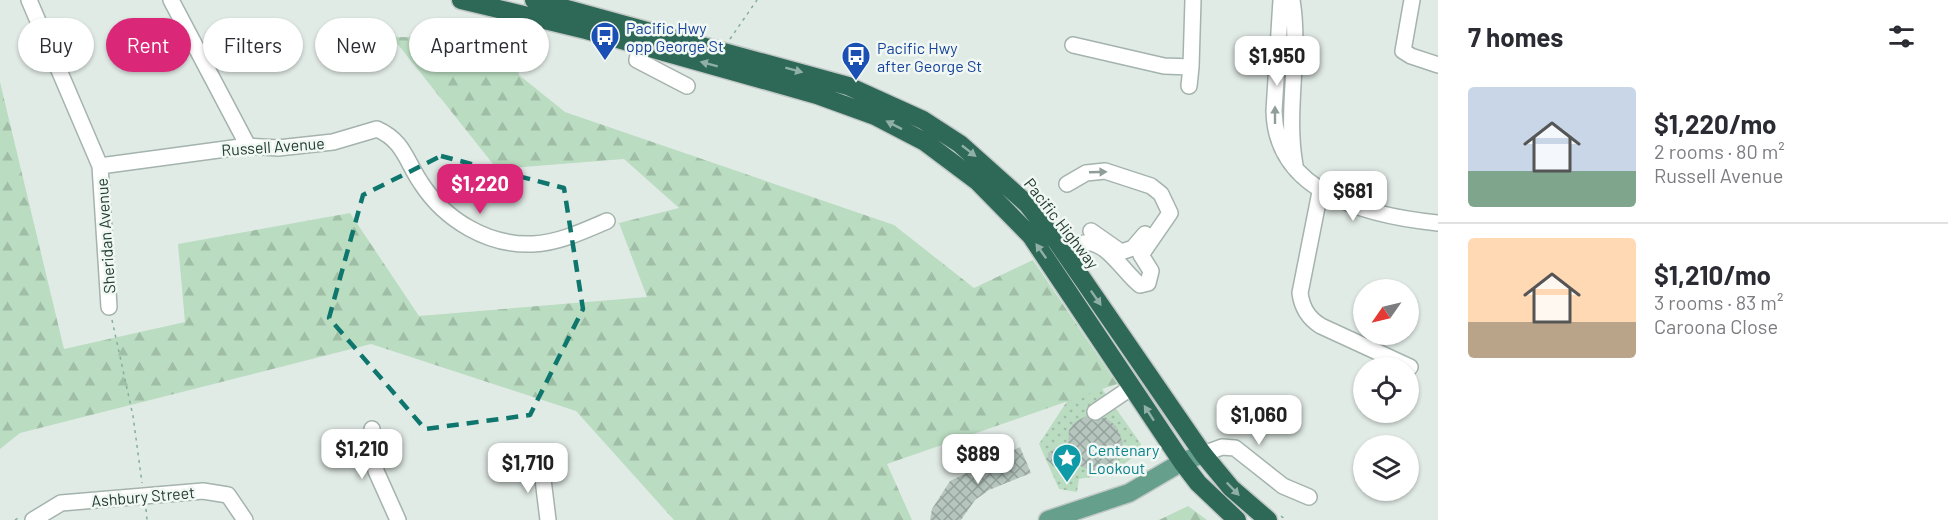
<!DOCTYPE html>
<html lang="en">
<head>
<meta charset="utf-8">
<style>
	body { margin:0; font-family:Barlow,sans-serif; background:#f2f2f3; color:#2b2b33; height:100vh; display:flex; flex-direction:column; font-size:22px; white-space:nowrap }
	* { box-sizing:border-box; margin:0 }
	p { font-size:20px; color:#7c7c81 }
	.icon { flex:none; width:33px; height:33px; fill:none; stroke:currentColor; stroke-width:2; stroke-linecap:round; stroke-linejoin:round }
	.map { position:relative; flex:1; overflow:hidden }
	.side { display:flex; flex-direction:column; background:#fff; width:510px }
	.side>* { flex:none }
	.guide { position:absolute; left:18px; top:18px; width:570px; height:54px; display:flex; gap:12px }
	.needle { width:39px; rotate:236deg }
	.tools { position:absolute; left:1353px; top:279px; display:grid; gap:12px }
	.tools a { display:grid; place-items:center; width:66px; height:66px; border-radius:50%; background:#fff; box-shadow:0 2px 4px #0004; font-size:30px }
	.price { position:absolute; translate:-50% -51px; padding:0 14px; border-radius:12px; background:#fff; color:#222; font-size:20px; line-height:39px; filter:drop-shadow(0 2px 3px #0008) }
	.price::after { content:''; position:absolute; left:50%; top:36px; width:18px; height:14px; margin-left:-9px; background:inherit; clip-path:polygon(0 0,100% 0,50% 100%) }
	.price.on { background:#db2777; color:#fff }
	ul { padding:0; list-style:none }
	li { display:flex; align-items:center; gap:18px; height:150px; padding:0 30px }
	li+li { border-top:2px solid #e1e1e2 }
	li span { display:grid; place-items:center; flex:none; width:168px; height:120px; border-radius:6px; color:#555 }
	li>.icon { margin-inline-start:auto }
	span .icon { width:72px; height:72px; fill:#fffc; stroke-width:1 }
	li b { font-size:26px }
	h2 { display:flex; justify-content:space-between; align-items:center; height:72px; padding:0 30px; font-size:26px }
	.chip { padding:0 21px; border-radius:27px; background:#fff; box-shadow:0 2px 4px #0004; font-size:21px; line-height:54px }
	.chip.on { background:#db2777; color:#fff }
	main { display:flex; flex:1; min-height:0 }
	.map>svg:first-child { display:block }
</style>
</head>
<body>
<main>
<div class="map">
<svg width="1438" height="520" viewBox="0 0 1438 520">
	<defs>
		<pattern id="grass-dots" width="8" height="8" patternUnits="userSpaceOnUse" patternTransform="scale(1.5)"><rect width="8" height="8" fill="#badcc1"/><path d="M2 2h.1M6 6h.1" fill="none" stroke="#a0bea6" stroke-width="1.8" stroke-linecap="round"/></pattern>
		<pattern id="forest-firs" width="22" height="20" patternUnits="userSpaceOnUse" patternTransform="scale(1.5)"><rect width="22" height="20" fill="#badcc1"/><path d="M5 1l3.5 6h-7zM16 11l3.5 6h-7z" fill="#a0bea6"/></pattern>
		<pattern id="building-cross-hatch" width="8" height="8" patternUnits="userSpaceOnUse" patternTransform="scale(1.5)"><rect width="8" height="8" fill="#b6c6bf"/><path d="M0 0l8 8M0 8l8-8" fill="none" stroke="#94a29c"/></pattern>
	</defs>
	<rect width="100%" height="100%" fill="#e1ebe6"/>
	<path fill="url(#grass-dots)" d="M1095,379L1141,444V451L1111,474L1079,479L1077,492L1059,489L1039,444L1077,386Z"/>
	<path fill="url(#forest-firs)" d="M392,37L514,38L519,75L565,112L894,225L974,288L1033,260L1117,384L887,464L912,520H674L576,411L371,344L20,433L0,449V82L64,349L185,322L178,244L350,213L419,316L647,297L619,223L679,208L624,159L497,169Z
		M1188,506L1207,520H1159Z"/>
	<path fill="url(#building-cross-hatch)" d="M1086,416L1095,422L1105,417L1116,426L1123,443L1117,460L1110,466L1092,471L1076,464L1069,455L1056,468L1047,460L1048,453L1054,449L1067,453L1069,430L1075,422Z
		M1020,447L1031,473L989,490L975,500L961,520H930L932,509L950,481Z"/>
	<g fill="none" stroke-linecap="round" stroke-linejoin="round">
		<g stroke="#a4b3ad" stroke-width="18">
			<path id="minor" d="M29,0L100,166L109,307
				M171,0L248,146
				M1281,0L1274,111C1276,195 1370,216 1438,223
				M1292,0C1301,55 1285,110 1295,165
				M1412,0L1403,51L1411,56L1438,65
				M640,45L637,60L687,86
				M1073,45L1164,66L1191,67L1193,0
				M1189,86L1191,67
				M100,166L248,146L278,148L333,142L377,129C404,141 406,161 421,183C445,220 488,246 533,244C558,243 584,231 607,221
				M1067,184L1086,173L1105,171L1151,186L1161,194L1170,213L1141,255L1151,271L1148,283L1140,285C1124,273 1106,239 1084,243
				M1320,192L1300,293C1302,308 1308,318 1321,326L1410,367
				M1091,231L1121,252L1133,248L1145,234
				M1095,412L1132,387
				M372,429L376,471L398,520
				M1203,454L1222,447L1235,448L1283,486L1309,497
				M541,463L548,520
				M33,520L61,503L203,491L228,495L245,520"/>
		</g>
		<g stroke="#c1c8c6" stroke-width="21">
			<path id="major" d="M1048,520L1129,493L1182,462L1203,454"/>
		</g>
		<g stroke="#c1c8c6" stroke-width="21">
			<path id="highway" d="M461,0L586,30L817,95L875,116L925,142L977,181L1031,236L1182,462L1198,483L1237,520
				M534,0L848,86L923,120L960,144L1027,204L1057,242L1203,454L1231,488L1268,520"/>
		</g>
		<path stroke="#82af9d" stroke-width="1.5" stroke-dasharray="3 4.5" stroke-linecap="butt" d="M730,39L757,0
			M112,320L133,416L142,483
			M146,509L147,520
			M1281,516L1286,520
			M15,520L21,516"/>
		<use href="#minor" stroke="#fff" stroke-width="15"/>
		<use href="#major" stroke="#66a08d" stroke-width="18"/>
		<use href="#highway" stroke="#2e6857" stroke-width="18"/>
	</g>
	<defs><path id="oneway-solid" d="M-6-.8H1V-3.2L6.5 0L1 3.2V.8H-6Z" transform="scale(1.5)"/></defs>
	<g fill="#90b0a6">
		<use href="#oneway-solid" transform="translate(709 64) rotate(-165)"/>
		<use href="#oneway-solid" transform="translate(794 70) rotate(15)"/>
		<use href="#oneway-solid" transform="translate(894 125) rotate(-153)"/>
		<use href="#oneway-solid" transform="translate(969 151) rotate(38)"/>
		<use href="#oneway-solid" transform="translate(1041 251) rotate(-125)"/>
		<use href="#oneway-solid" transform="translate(1096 298) rotate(55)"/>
		<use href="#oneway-solid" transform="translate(1149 413) rotate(-123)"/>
		<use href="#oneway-solid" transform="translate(1233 489) rotate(46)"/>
	</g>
	<g fill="#909e99">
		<use href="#oneway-solid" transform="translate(1275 115) rotate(-90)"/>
		<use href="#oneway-solid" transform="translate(1098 172) rotate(-2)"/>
	</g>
	<path fill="none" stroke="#0f766e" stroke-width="4.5" stroke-dasharray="12 8" stroke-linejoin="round" d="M441,156L564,188L583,309L530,415L425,429L329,318L363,195Z"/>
	<defs>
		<g id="bus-pin" transform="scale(1.5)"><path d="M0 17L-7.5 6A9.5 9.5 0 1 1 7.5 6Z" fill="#1a4fb4" stroke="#f1f8f4"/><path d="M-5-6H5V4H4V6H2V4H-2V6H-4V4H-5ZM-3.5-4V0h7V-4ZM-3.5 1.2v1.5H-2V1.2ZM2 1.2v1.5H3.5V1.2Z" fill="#fff"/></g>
		<g id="sight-pin" transform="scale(1.5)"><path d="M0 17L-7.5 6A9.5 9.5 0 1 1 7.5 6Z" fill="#0f9aa8" stroke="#f1f8f4"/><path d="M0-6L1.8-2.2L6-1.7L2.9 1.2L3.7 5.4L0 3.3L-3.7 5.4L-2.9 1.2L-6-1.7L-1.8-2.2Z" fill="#fff"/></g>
	</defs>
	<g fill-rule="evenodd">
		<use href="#bus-pin" x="605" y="36"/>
		<use href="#bus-pin" x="856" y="56"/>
		<use href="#sight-pin" x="1067" y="458"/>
	</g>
	<g text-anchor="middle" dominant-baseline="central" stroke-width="5" stroke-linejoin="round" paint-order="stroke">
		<g font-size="16" fill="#164399" stroke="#f1f8f4" text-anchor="start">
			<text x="626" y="27">Pacific Hwy<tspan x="626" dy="18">opp George St</tspan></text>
			<text x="877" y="47">Pacific Hwy<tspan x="877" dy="18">after George St</tspan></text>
		</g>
		<g font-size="16" fill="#223c33" stroke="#f1f8f4">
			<text transform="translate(273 146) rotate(-4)">Russell Avenue</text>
			<text transform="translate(1062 223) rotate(52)">Pacific Highway</text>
			<text transform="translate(105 236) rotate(-94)">Sheridan Avenue</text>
			<text transform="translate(143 496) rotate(-5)">Ashbury Street</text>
		</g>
		<g font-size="16" fill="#0d838f" stroke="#f1f8f4" text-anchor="start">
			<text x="1088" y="449">Centenary<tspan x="1088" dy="18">Lookout</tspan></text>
		</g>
	</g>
</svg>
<div class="tools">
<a><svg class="needle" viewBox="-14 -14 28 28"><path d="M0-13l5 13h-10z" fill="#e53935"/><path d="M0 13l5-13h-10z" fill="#7c7c81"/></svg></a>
<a><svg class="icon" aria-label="locate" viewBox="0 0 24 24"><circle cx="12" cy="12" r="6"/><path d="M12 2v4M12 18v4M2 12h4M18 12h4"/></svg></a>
<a><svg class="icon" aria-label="layers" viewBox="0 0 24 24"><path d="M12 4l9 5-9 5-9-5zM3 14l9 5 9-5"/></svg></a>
</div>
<b class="price" style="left:1277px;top:87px">$1,950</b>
<b class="price on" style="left:480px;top:215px">$1,220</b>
<b class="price" style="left:1353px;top:222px">$681</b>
<b class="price" style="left:1259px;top:446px">$1,060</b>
<b class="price" style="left:362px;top:480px">$1,210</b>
<b class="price" style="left:978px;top:485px">$889</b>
<b class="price" style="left:528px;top:494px">$1,710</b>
<div class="guide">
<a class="chip">Buy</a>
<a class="chip on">Rent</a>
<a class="chip">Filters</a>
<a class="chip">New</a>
<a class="chip">Apartment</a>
</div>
</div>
<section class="side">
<h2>7 homes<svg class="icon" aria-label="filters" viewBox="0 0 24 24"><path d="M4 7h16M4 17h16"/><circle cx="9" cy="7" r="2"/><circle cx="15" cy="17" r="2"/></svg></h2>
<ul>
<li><span style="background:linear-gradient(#c9d6e8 70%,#7fa58c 0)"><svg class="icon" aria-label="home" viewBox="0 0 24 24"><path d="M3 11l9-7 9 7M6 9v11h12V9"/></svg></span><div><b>$1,220/mo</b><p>2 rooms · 80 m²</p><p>Russell Avenue</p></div></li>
<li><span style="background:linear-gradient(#ffd9b3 70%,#b9a48a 0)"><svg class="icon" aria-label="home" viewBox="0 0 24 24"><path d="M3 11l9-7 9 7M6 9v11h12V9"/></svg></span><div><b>$1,210/mo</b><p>3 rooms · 83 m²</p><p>Caroona Close</p></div></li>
</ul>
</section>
</main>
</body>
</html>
